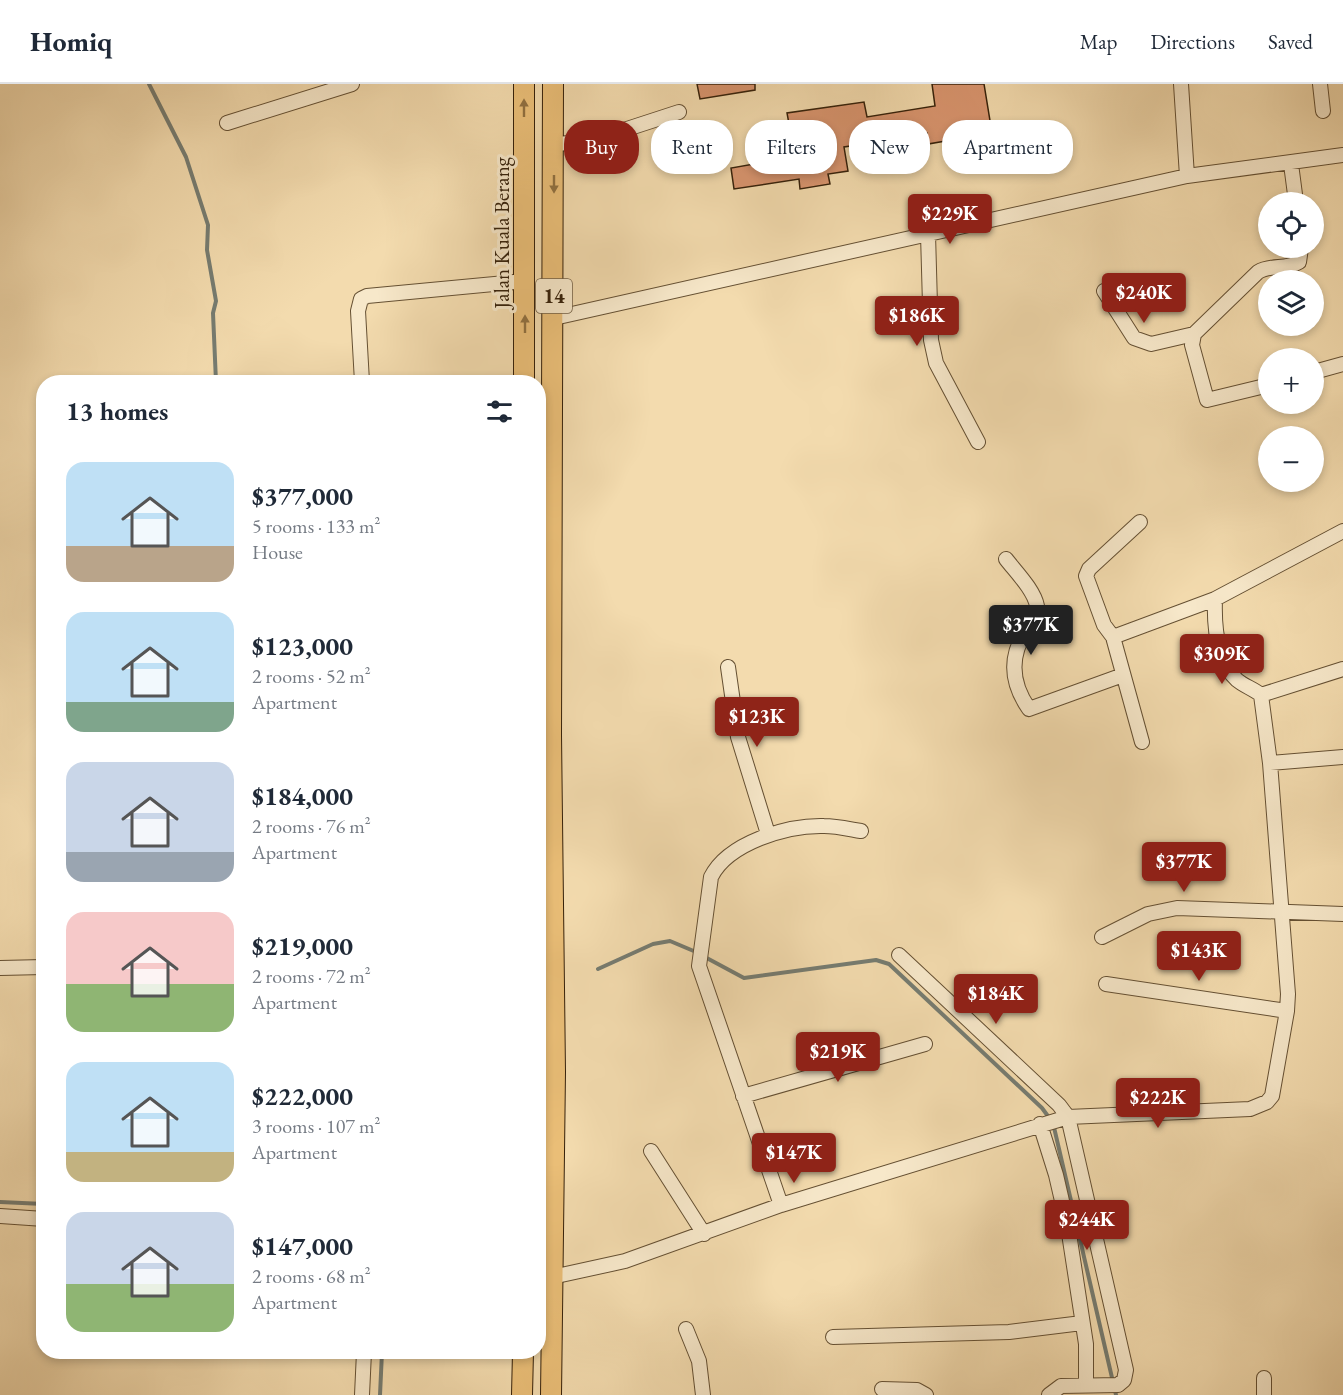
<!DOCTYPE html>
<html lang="en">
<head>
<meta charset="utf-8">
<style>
	body { margin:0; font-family:"EB Garamond",serif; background:#f6f6f7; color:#1f2937; height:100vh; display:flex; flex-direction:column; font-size:22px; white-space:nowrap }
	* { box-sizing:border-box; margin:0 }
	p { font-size:20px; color:#747a83 }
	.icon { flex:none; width:33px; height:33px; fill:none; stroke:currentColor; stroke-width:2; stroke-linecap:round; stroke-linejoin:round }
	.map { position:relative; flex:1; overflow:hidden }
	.panel { position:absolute; left:36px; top:291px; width:510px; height:984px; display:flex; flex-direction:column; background:#fff; border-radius:24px; box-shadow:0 3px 9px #0003 }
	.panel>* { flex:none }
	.top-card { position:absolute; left:564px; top:36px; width:570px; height:54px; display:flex; gap:12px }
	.tools { position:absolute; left:1258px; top:108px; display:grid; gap:12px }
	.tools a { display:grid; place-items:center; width:66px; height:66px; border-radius:50%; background:#fff; box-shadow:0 3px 9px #0003; font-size:30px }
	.price { position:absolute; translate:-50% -51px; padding:0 14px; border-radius:6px; background:#8f2418; color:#fff; font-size:20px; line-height:39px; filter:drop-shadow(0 2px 3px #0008) }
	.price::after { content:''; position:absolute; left:50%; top:36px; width:18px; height:14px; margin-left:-9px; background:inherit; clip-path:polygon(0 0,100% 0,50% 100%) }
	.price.selected { background:#222; color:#fff }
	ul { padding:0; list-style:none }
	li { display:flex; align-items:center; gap:18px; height:150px; padding:0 30px }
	li span { display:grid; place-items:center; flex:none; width:168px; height:120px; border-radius:18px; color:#555 }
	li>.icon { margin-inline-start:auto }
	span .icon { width:72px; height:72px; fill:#fffc; stroke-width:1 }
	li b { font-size:26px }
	h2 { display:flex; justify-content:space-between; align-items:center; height:72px; padding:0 30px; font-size:26px }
	.tag { padding:0 21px; border-radius:24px; background:#fff; box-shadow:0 3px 9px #0003; font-size:21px; line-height:54px }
	.tag.selected { background:#8f2418; color:#fff }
	header { display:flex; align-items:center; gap:36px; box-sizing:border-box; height:84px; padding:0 30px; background:#fff; border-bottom:2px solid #e0e1e3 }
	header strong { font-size:28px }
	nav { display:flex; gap:33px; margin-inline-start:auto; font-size:21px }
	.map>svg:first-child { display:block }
</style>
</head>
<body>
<header>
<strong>Homiq</strong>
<nav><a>Map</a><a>Directions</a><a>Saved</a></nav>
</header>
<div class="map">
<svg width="1343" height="1311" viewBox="0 0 1343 1311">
	<rect width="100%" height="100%" fill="#f3dbae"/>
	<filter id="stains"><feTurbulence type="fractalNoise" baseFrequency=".00333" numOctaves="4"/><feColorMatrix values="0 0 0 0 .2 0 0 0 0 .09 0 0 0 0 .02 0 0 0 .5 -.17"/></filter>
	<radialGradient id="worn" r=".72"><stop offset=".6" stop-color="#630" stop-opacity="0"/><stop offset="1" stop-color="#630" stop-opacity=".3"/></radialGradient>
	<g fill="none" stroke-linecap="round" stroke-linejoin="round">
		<path stroke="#767c71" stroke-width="4" d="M149,0L186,73L208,141L207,166L216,217L213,229L216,298
			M703,872L744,894L876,876L889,880L1042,1024L1053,1039L1116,1311
			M598,885L653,860L670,857L696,868
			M0,1118L44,1120
			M380,1311L382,1268"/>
	</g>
	<path fill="#d9956f" stroke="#36210a" stroke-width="1.5" d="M697,0H755V6L700,15Z
		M932,0H984L992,49L928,60L927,49L895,54L900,82L868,87L864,60L844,63L848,87L828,90L830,100L800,105L799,95L734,105L731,84L795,73L787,29L864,18L867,33L935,22Z"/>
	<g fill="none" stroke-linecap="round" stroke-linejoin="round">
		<g stroke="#655033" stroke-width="16">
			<path id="minor" d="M1181,0L1187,92
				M1320,0L1323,27
				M227,39L352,0
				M554,60L587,58L679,28
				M1291,80L1296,118
				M928,150L931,256L936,279L978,358
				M1104,207L1134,254L1151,260L1194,250L1258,188C1271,180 1286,186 1299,178L1301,164
				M554,234L1187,92L1343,71
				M1194,250L1192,261L1207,316L1269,301
				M1314,288L1343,280
				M362,298L358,227L361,215L367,212L525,197
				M1140,438L1089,485L1086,492L1104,541L1113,553L1215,515L1343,447
				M1006,475C1016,488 1034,506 1037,522C1039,531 1031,539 1026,547C1009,573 1011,599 1029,625L1123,591
				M1113,553L1142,658
				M728,583L738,653L768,750
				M1261,611L1343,585
				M1270,679L1343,673
				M1102,853L1148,830L1177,824L1343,830
				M899,871L1059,1021L1068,1033
				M0,884L44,883
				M1106,900L1287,927
				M743,1012L925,960
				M1040,1040L1056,1091L1068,1143L1086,1260V1301
				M651,1067L704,1150
				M781,1121L699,882L711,793C728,759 787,741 824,742C836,742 849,745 861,747
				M0,1132L44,1135
				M552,1193L625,1177L781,1121L1068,1033
				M686,1245L699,1277L703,1311
				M833,1253L1009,1248L1082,1239
				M1264,1294V1311
				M882,1305L917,1306L926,1311
				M362,1311L364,1268
				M1049,1311L1061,1302L1118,1301L1124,1296L1126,1286L1068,1033L1250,1025L1267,1018L1272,1012L1287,927L1288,910L1270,679L1261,611C1254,605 1244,602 1237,596C1216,576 1214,541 1215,515"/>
		</g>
		<g stroke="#36210a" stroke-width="22">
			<path id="highway" d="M524,0V298
				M522,1311L523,1268
				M551,1311L555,988L551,651L553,0"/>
		</g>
		<use href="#minor" stroke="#f7e8ca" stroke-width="14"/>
		<use href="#highway" stroke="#eabe77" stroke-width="20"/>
	</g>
	<defs><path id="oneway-solid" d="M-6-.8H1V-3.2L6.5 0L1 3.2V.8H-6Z" transform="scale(1.5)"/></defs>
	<g fill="#907040">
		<use href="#oneway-solid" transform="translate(524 24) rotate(-90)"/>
		<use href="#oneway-solid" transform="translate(554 100) rotate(90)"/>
		<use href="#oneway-solid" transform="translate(525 240) rotate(-90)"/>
	</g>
	<g text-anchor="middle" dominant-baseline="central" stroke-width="6" stroke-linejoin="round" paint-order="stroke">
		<rect fill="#f7e8ca" stroke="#705d44" stroke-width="1.5" x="536" y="195" width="36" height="34" rx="4.5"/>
		<g font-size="20" font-weight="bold" fill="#36210a">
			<text x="554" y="212">14</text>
		</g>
		<g font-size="21" fill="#36210a" stroke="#f7e8ca">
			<text transform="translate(501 149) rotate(-90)">Jalan Kuala Berang</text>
		</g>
	</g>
	<rect width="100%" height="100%" filter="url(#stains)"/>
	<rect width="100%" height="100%" fill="url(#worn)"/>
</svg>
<div class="tools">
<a><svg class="icon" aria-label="locate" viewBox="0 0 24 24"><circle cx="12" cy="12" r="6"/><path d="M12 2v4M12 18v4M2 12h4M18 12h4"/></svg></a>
<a><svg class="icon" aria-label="layers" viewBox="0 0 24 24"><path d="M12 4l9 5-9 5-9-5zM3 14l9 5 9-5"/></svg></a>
<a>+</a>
<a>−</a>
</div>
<b class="price" style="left:950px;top:161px">$229K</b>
<b class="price" style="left:1144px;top:240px">$240K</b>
<b class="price" style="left:917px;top:263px">$186K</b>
<b class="price selected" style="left:1031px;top:572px">$377K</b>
<b class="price" style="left:1222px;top:601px">$309K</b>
<b class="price" style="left:757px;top:664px">$123K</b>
<b class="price" style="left:1184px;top:809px">$377K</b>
<b class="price" style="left:1199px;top:898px">$143K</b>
<b class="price" style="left:996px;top:941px">$184K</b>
<b class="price" style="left:838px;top:999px">$219K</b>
<b class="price" style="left:1158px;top:1045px">$222K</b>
<b class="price" style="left:794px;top:1100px">$147K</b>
<b class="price" style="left:1087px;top:1167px">$244K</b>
<div class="top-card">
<a class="tag selected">Buy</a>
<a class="tag">Rent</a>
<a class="tag">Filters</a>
<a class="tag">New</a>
<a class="tag">Apartment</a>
</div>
<section class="panel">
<h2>13 homes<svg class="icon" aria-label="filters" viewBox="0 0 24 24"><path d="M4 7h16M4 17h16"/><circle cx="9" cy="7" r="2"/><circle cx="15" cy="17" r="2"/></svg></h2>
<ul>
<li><span style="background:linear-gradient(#bfe0f5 70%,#b9a48a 0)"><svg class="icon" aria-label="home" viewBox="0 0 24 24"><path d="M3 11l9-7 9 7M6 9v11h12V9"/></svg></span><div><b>$377,000</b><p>5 rooms · 133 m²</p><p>House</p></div></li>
<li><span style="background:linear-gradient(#bfe0f5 75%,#7fa58c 0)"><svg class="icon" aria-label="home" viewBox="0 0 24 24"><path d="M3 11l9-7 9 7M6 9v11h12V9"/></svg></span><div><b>$123,000</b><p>2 rooms · 52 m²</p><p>Apartment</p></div></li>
<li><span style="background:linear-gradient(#c9d6e8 75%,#9aa5b1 0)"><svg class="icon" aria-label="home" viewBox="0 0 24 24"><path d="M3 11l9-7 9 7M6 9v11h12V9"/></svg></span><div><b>$184,000</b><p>2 rooms · 76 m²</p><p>Apartment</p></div></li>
<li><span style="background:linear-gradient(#f6c9c9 60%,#8fb573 0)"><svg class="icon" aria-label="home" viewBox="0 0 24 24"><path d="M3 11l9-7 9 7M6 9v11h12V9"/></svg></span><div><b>$219,000</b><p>2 rooms · 72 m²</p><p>Apartment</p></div></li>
<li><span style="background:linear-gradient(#bfe0f5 75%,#c2b280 0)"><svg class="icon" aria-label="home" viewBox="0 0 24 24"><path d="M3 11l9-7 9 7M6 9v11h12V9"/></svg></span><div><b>$222,000</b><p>3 rooms · 107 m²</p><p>Apartment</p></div></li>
<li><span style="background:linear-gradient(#c9d6e8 60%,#8fb573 0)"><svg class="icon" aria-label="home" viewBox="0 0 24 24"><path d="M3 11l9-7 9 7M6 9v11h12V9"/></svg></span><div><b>$147,000</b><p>2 rooms · 68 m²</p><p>Apartment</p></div></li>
</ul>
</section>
</div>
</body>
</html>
